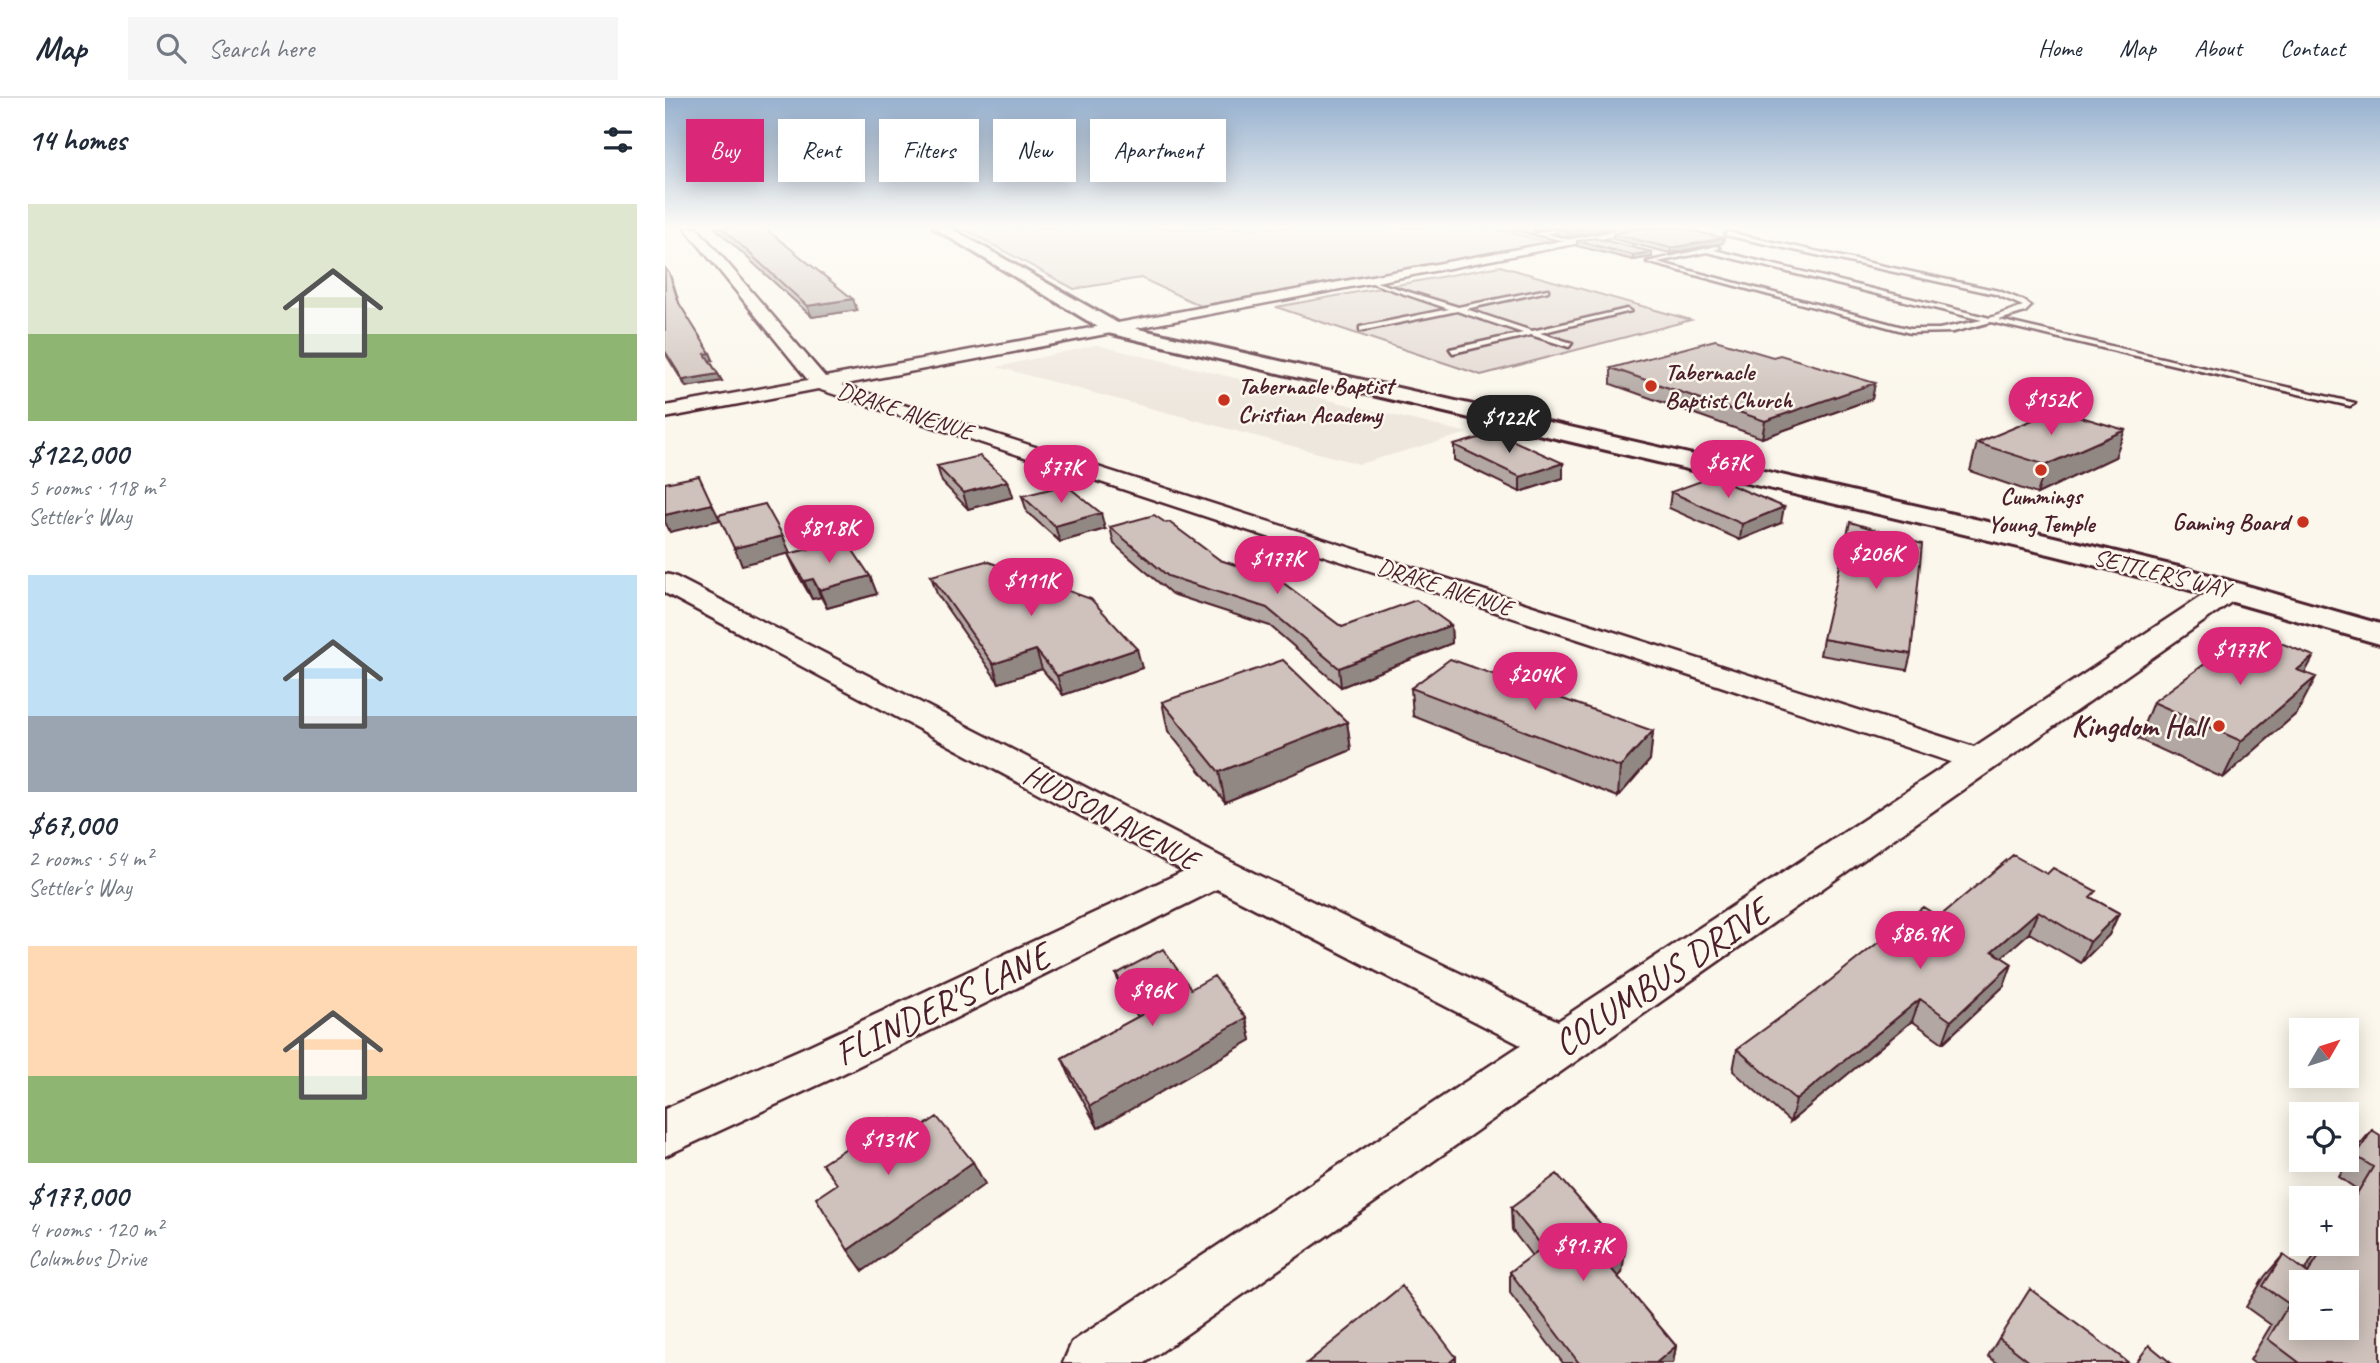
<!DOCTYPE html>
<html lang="en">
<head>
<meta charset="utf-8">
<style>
	body { margin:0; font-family:Caveat,sans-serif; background:#f6f6f7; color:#1f2937; height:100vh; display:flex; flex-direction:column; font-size:26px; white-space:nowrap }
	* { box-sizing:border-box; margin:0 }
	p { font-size:23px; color:#747a83 }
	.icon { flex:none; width:38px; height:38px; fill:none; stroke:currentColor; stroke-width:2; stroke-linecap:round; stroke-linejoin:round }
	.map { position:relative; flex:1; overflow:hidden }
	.panel { display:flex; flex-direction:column; background:#fff; width:665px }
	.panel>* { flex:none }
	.guide { position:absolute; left:21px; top:21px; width:665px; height:63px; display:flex; gap:14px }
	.needle { width:46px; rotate:51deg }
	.buttons { position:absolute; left:1624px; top:920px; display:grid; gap:14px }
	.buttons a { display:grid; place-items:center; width:70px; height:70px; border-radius:0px; background:#fff; box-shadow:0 4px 18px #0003; font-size:35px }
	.price { position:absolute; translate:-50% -60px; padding:0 16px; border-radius:24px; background:#db2777; color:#fff; font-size:23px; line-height:46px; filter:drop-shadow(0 2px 4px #0008) }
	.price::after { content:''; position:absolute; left:50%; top:42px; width:21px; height:16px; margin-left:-10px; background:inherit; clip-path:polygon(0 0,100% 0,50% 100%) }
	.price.selected { background:#222; color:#fff }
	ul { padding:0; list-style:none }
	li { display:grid; align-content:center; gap:14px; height:371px; padding:0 28px }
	li span { display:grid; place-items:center; height:217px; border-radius:0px; color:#555 }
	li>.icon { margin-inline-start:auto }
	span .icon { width:126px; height:126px; fill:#fffc; stroke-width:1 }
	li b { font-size:30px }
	h2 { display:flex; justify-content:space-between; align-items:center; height:84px; padding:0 28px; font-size:30px }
	.tag { padding:0 24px; border-radius:0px; background:#fff; box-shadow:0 4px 18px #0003; font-size:24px; line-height:63px }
	.tag.selected { background:#db2777; color:#fff }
	header { display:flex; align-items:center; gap:42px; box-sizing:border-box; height:98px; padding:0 35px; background:#fff; border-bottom:2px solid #e0e1e3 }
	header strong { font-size:33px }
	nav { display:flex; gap:38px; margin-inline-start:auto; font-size:24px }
	.search { width:490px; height:63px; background:#f6f6f7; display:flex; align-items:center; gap:18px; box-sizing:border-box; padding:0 24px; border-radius:0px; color:#747a83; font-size:26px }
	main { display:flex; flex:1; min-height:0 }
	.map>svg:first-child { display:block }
</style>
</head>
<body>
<header>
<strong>Map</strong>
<div class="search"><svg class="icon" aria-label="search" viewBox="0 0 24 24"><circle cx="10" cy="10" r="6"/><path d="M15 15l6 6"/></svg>Search here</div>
<nav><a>Home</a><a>Map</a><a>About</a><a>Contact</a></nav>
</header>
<main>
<section class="panel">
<h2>14 homes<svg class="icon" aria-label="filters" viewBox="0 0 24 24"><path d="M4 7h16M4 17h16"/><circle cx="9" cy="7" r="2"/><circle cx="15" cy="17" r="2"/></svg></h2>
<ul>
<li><span style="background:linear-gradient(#dfe7d0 60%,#8fb573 0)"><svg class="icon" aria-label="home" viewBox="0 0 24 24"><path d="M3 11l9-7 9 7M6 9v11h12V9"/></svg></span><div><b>$122,000</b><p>5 rooms · 118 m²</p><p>Settler's Way</p></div></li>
<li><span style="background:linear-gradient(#bfe0f5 65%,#9aa5b1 0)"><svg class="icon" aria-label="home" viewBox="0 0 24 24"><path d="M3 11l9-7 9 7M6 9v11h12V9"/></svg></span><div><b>$67,000</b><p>2 rooms · 54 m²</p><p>Settler's Way</p></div></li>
<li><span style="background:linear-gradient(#ffd9b3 60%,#8fb573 0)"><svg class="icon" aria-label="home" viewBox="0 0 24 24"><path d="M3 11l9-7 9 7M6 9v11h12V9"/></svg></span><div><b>$177,000</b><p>4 rooms · 120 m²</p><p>Columbus Drive</p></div></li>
</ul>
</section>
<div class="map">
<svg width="1715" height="1265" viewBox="0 0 1715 1265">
	<rect width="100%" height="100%" fill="#fbf7ec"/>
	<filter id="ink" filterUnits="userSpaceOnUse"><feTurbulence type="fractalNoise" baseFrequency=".0143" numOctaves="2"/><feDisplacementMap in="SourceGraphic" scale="14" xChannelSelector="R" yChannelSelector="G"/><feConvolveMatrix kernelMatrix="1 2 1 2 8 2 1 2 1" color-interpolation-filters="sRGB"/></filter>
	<g filter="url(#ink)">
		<path fill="#eee7de" d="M826,130H973L887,146Z
			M431,247L803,335L694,366L332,269Z"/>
		<path fill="#e2d7d0" stroke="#967b7e" stroke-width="2" d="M297,130H826L886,145L536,208L476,180L409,191Z
			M835,168L1026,222L816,277L611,209Z"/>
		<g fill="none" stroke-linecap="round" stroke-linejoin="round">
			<g stroke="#4a1f2b" stroke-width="5">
				<path id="service" d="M894,130H907L881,136L909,143V145L870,136Z
					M1062,134L1334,193L1359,203L1366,208L1360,214L1334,222L1690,305L1685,308L1326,224L1288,234L1245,235L982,164L1052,148L1055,150L1049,152L1325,220L1358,208L1330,196L1060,137ZM1042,154L1317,222L1274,231H1245L992,164Z
					M701,181L793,209L883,191V193L801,211L867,233L962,211L966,213L875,235L907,245L904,249L866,237L788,255L785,251L858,235L792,213L695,233V229L784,211L701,183Z"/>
			</g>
			<g stroke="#4a1f2b" stroke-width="5">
				<path id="minor" d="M20,130H32L160,279L966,130H992L176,287L1309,649L1555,486L1565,484L1575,486L1579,492L1575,498L480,1265H398L407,1244L856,947L552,791L177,976L0,1058V1011L143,948L519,773L0,495V476L9,478L566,764L893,923L1286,664L153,291L0,320V308L143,282Z"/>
			</g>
			<g stroke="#4a1f2b" stroke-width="6">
				<path id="secondary" d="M269,130H285L456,227L1389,439L1530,473L1715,526V546L1508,487L1388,457L443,235Z"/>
			</g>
			<use href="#service" fill="#fbf7ec" fill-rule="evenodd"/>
			<use href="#minor" fill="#fbf7ec" fill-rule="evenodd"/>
			<use href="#secondary" fill="#fbf7ec" fill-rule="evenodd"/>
		</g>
		<path fill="#b2a7a2" stroke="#4a1f2b" stroke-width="2" d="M50,130H100L192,212L147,219Z
			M843,130H882L869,133L868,137Z
			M950,130L903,139L892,136V131Z
			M948,136L1059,140L1058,145L1005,155L948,141Z
			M912,143L987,154V159L968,162L912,148Z
			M0,170L7,181L15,208L45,255L48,262L45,263L57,283L21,289L0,255Z
			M946,270L1210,285L1207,301L1097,340L946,286Z
			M1312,345L1450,359L1372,396L1305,373Z
			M789,347L898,365V380L855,394L789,362Z
			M272,368L343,383L348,399L303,411L277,384Z
			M1006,394L1116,425L1075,442L1004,410Z
			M357,398L440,431L395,444L362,414Z
			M445,429L555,462L677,529L786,527L787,545L676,589L605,528L507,496L449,446Z
			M123,456L205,478L212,496L162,510L156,499L147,501L131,473Z
			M266,478L477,570L398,597L377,571L334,585L272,496Z
			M1158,541L1246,556L1242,572L1155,557Z
			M1640,575L1632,615L1558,680L1473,641L1488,604Z
			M746,590L988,633L985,662L953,699L748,618Z
			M497,604L682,624L686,652L560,704L503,633Z
			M1382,776L1454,815L1444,837L1416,865L1364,835L1336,859L1347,866L1339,888L1278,945L1247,923L1125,1024L1068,973L1072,951L1274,819Z
			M451,876L526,891L581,920L586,942L433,1030L406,981L397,960L473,919L458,897Z
			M1707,1032L1715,1265H1589L1585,1262L1606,1227L1581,1209L1600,1178L1618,1157L1640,1173L1656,1146H1682V1104L1690,1090L1674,1079L1689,1053Z
			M846,1110L957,1175L953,1179L1011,1248L1008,1265H898L845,1195V1174L867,1158L847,1132Z
			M1334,1240L1464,1265H1332L1323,1258Z"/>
		<path fill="#918884" stroke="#4a1f2b" stroke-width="2" d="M869,130H882L869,133L868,137Z
			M925,130H950L903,139L904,134Z
			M1059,140L1058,145L1005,155L1006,150Z
			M987,154V159L968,162V157Z
			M188,201L192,212L147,219L142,208Z
			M45,255L48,262L43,263L40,256Z
			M53,276L57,283L21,289L18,282Z
			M1210,285L1207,301L1097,340L1100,323Z
			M1460,332L1450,359L1372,396L1381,367Z
			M898,365V380L855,394V379Z
			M343,383L348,399L303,411L298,395Z
			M47,406L55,422L5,434L0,424V417Z
			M1119,409L1116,425L1075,442L1077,426Z
			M436,415L440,431L395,444L390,428Z
			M118,438L125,455L77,467L69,450Z
			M205,478L212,496L162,510L154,492Z
			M148,481L156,499L147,501L139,483Z
			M786,527L787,545L676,589L674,570Z
			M472,551L477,570L398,597L392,578Z
			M371,552L377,571L334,585L328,566Z
			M1649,558L1630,593L1632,572Z
			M1651,579L1632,615L1558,680L1576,643Z
			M682,624L686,652L560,704L554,674Z
			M988,633L985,662L953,699L955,669Z
			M1373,813L1364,835L1319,875L1327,853Z
			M1454,815L1444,837L1416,865L1425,844Z
			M1347,866L1339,888L1278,945L1286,923Z
			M1255,901L1247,923L1125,1024L1131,1002Z
			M581,920L586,942L433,1030L425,1008Z
			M308,1064L320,1086L198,1173L183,1152Z
			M960,1154L957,1175L942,1189L944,1168Z
			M1011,1248L1008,1265H991Z
			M791,1259V1265H784Z"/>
		<path fill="#cfc2bc" stroke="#4a1f2b" stroke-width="2" fill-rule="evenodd" d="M57,130H100L188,201L142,208Z
			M897,130H925L904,134L892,131Z
			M975,130H1015L1059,140L1006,150L948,136Z
			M929,140L987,154L968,157L912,143Z
			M0,170L4,175L14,205L45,255L40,256L53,276L18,282L0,253Z
			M1050,242L1108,259L1115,257L1210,285L1100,323L946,270Z
			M1392,312L1460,332L1381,367L1312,345Z
			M831,335L898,365L855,379L789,347Z
			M315,358L343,383L298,395L272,368Z
			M34,378L47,406L0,417V385Z
			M1047,379L1119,409L1077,426L1006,394Z
			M401,387L436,415L390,428L357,398Z
			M100,406L118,438L69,450L53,417Z
			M489,417L501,425L504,424L555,462L613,481L677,529L751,502L786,527L674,570L602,510L503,478L445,429Z
			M1185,424L1257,446L1246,556L1158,541Z
			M181,442L205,478L154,492L148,481L139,483L123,456Z
			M321,463L426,501L472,551L392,578L371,552L328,566L266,478Z
			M1592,536L1649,558L1632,572L1651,579L1576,643L1488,604L1567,546L1575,549Z
			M785,561L988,633L955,669L746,590Z
			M618,562L682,624L554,674L497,604Z
			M1348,757L1382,776L1388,770L1431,793L1425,799L1454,815L1425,844L1373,813L1327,853L1347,866L1286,923L1255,901L1131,1002L1072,951L1152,893L1258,809L1274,819Z
			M498,851L526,891L549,878L581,920L425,1008L397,960L478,916L451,876Z
			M272,1019L308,1064L183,1152L151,1100L172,1086L157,1066L226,1021L240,1040Z
			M1707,1032L1715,1037V1265H1635L1603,1241L1624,1206L1598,1188L1618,1157L1643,1175L1661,1146H1682V1112L1708,1069L1691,1058ZM1636,1185H1682V1230H1636Z
			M892,1076L960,1154L944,1168L1011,1248L991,1265H914L845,1174L878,1149L846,1110Z
			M737,1188L791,1259L784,1265H642Z
			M1365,1191L1464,1265H1366L1334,1240Z
			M1484,1247L1506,1265H1471Z"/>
	</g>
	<linearGradient id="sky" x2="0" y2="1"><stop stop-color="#97b1cf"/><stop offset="0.42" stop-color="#fdfbf6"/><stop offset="1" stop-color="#fdfbf6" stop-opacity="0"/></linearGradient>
	<rect width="1715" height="307" fill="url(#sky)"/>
	<g fill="#c8321e" stroke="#fbf7ec" stroke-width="2.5">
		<circle cx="986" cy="288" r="7"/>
		<circle cx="559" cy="302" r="7"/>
		<circle cx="1376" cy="372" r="7"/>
		<circle cx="1638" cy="424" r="7"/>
		<circle cx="1554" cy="628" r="7"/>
	</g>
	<g text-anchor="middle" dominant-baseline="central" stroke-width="5" stroke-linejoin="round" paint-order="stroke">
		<g font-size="24" font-weight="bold" fill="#4a1f2b" stroke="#fbf7ec" text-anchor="start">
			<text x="1000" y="274">Tabernacle<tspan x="1000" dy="28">Baptist Church</tspan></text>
			<text x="573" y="288">Tabernacle Baptist<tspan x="573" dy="28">Cristian Academy</tspan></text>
			<text x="1376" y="398" text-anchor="middle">Cummings<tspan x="1376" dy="28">Young Temple</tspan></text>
			<text x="1624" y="424" text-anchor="end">Gaming Board</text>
		</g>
		<g font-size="24" fill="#4a1f2b" stroke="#fbf7ec">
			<text transform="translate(240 313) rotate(18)">DRAKE AVENUE</text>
			<text transform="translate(1497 475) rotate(14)">SETTLER'S WAY</text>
			<text transform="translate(780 489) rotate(18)">DRAKE AVENUE</text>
		</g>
		<g font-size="30" font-weight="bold" fill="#4a1f2b" stroke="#fbf7ec" text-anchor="end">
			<text x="1540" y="628">Kingdom Hall</text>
		</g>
		<g font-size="30" fill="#4a1f2b" stroke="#fbf7ec">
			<text transform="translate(446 719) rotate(28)">HUDSON AVENUE</text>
		</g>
		<g font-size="37" fill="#4a1f2b" stroke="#fbf7ec">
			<text transform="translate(996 879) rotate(-34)">COLUMBUS DRIVE</text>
			<text transform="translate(277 906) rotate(-26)">FLINDER'S LANE</text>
		</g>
	</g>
</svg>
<div class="buttons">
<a><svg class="needle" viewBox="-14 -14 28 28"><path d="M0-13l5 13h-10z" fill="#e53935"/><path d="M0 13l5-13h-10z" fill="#747a83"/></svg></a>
<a><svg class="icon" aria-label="locate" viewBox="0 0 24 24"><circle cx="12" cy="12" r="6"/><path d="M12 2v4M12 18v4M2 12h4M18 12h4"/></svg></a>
<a>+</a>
<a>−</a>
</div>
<b class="price" style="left:1386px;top:339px">$152K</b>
<b class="price selected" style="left:844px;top:357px">$122K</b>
<b class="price" style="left:1063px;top:402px">$67K</b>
<b class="price" style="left:396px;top:407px">$77K</b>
<b class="price" style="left:164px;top:467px">$81.8K</b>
<b class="price" style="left:1211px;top:493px">$206K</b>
<b class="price" style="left:612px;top:498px">$177K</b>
<b class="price" style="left:366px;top:520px">$111K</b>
<b class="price" style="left:1575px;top:589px">$177K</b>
<b class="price" style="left:870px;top:614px">$204K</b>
<b class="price" style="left:1255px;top:873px">$86.9K</b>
<b class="price" style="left:487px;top:930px">$96K</b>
<b class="price" style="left:223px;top:1079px">$131K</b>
<b class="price" style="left:918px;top:1185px">$91.7K</b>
<div class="guide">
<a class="tag selected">Buy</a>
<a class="tag">Rent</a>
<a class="tag">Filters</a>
<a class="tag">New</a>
<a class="tag">Apartment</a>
</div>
</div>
</main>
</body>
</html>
